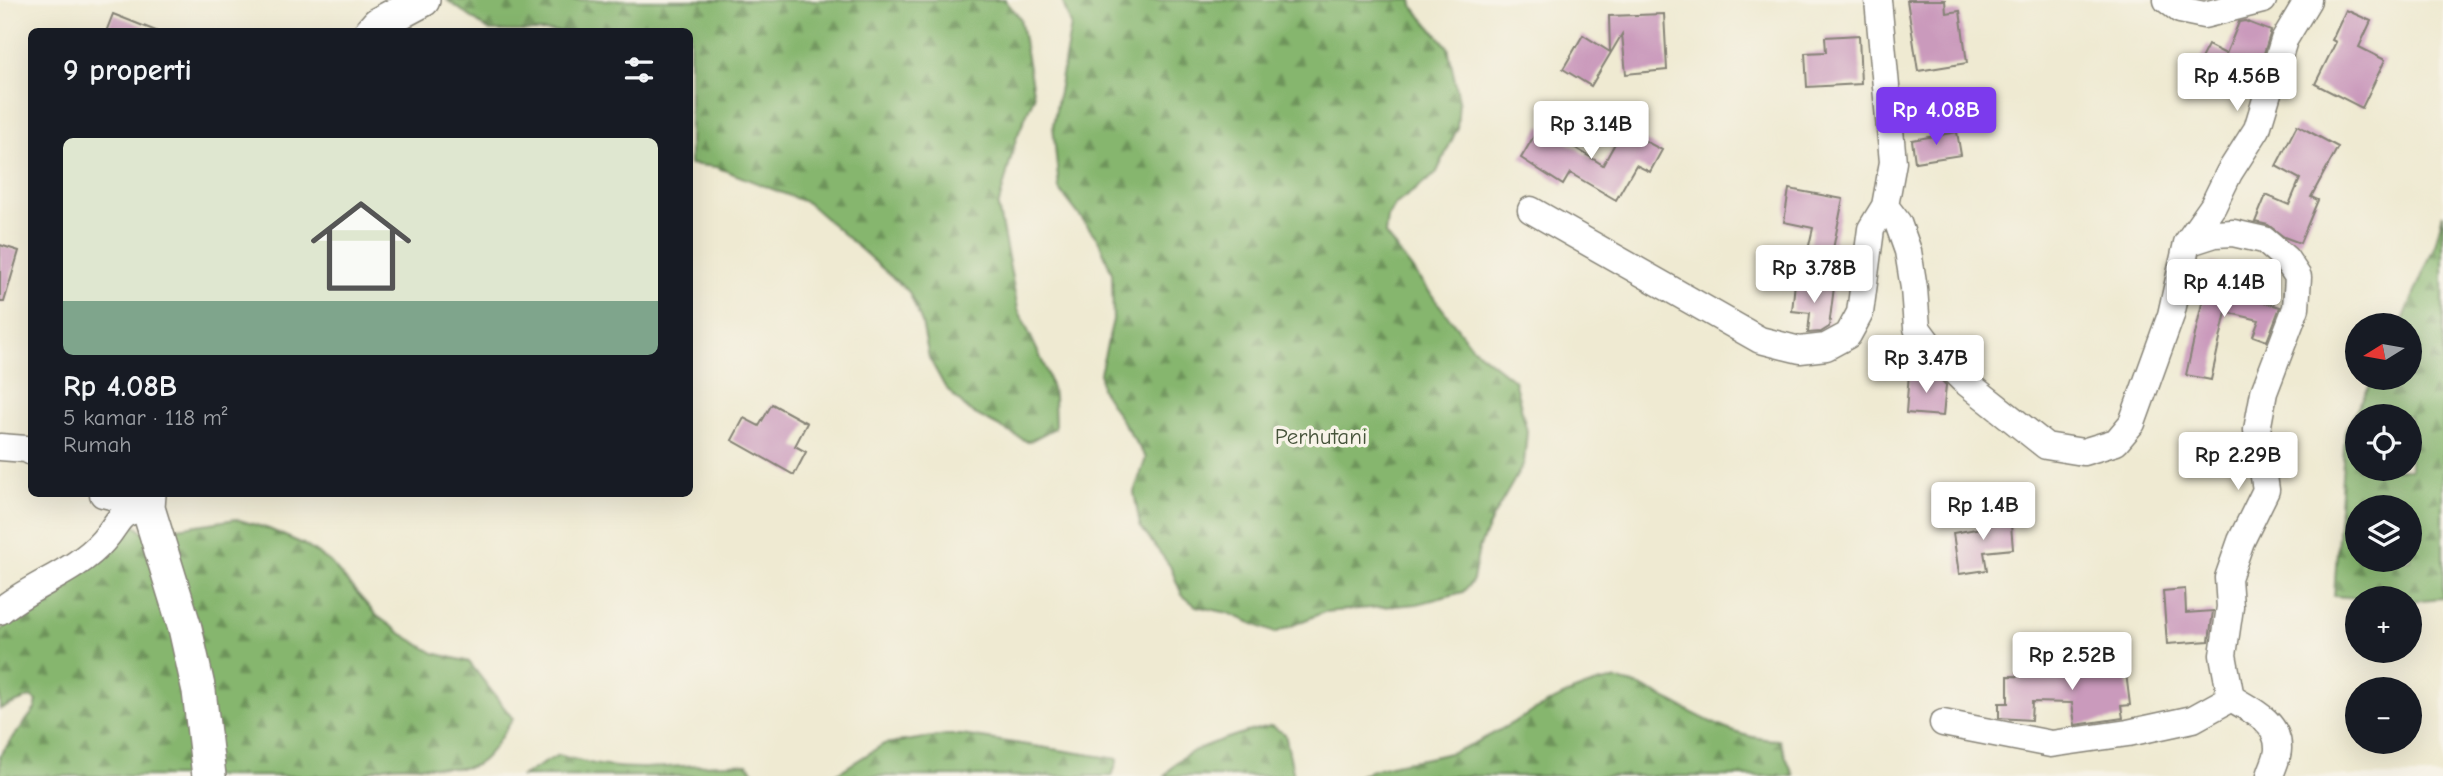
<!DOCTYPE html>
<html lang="id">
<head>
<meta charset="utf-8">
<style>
	body { margin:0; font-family:"Comic Neue",sans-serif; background:#242831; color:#f1f3f6; height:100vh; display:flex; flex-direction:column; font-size:26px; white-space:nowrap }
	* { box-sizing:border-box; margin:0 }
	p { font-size:23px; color:#9ea1a6 }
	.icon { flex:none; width:38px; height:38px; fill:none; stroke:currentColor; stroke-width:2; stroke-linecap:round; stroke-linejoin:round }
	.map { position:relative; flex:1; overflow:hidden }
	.details { position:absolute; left:28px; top:28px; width:665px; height:469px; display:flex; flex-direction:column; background:#171b24; border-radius:10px; box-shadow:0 7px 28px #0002 }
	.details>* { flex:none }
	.needle { width:46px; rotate:259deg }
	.buttons { position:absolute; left:2345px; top:313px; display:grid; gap:14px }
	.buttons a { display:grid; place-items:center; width:77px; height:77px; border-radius:50%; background:#171b24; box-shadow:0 7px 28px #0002; font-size:35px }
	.price { position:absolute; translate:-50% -60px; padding:0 16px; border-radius:7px; background:#fff; color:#222; font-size:23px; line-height:46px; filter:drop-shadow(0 2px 4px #0008) }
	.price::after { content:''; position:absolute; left:50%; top:42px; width:21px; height:16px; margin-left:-10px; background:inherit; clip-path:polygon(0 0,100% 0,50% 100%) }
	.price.selected { background:#7c3aed; color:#fff }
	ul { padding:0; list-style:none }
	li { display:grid; align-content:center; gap:14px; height:371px; padding:0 35px }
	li+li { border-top:2px solid #363941 }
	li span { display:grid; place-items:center; height:217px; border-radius:10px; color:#555 }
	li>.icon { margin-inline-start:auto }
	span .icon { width:126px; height:126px; fill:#fffc; stroke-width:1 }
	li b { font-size:30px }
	h2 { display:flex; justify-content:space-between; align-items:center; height:84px; padding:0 35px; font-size:30px }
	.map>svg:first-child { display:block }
</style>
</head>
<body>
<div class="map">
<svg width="2443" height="776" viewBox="0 0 2443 776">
	<defs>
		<pattern id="forest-firs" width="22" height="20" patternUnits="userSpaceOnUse" patternTransform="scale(1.75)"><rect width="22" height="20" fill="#86b66e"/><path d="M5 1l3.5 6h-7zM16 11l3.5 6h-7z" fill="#6d935a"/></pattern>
	</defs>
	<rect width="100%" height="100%" fill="#f7f3e8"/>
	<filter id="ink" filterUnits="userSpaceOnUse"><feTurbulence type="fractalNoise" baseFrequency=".0143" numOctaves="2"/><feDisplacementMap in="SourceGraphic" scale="14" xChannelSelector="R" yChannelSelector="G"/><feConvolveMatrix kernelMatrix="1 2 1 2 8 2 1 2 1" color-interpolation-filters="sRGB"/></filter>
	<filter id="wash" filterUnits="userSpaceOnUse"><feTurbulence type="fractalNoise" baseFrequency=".00686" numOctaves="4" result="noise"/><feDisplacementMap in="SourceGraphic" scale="28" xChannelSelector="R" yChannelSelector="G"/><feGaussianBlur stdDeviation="1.57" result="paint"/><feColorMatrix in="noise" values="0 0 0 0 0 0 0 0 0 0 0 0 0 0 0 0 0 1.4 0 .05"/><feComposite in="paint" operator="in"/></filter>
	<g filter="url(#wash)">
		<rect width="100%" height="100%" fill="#efead2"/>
		<path fill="url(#forest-firs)" stroke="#516945" stroke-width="2" fill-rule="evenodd" d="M447,0H1005L1020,18L1034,97L1016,139L998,207L1018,309L1045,367L1054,396L1055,428L1028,442L969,411L945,387L929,358L922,323L909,292L808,203L716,167L690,164V32L490,31Z
			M1062,0H1412L1414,8L1448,47L1459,100L1457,129L1436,174L1396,204L1387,217L1385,234L1472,347L1514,380L1527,431L1524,463L1492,519L1479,548L1473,580L1463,592L1417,604L1324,612L1275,633L1228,613L1196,606L1182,595L1170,566L1140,526L1134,492L1146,458L1101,389L1100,373L1113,320L1112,273L1099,241L1059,189L1053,125L1071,25Z
			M2443,214V598L2410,601V598H2358L2334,596L2345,431L2374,378H2410V326L2401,325L2435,245ZM2410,416V469H2357V416ZM2357,508H2410V560H2357Z
			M236,519L269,529L303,544L330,562L376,615L402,634L434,653L469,662L513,719C502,734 492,755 476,765C444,776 396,753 361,776H0V755L35,709L37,701L30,697L0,709V631L26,606L110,549L134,525L145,533Z
			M1611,680C1634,681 1651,691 1672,702C1706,720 1740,740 1779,740L1794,776H1359C1391,759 1431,762 1464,748C1513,727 1557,690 1611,680Z
			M1271,726L1285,734L1294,776H1165C1169,770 1174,764 1180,759C1200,745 1247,731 1271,726Z
			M946,735H962L1118,759L1112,776H833L884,744Z
			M558,755C574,759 590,764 606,766C653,772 700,762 747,764L758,776H522Z"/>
		<g id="blocks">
			<path fill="#ca9abc" d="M1907,0H1945L1946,13L1960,11L1967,63L1918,71Z
				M2346,10L2371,21L2359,47L2385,60L2362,108L2315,84L2336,42L2332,40Z
				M113,14L156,31V32H106Z
				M1664,14L1667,70L1626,74L1622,34L1591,86L1563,69L1583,35L1610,52L1609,16Z
				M2245,21L2271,31L2251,94L2226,86L2223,93L2192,76L2208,45L2226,54L2239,22Z
				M1859,35L1861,84L1807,87L1805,53L1826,52L1825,37Z
				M2297,125L2338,147L2311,197L2318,200L2300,243L2284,237L2268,225L2255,222L2266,195L2289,205L2300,179L2276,166Z
				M1540,126L1603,165L1623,129L1662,150L1650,172L1636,165L1616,200L1570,173L1563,185L1521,158Z
				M1957,132L1961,155L1915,162L1912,140Z
				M1789,189L1843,199L1832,254L1808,250L1813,228L1784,222Z
				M0,245L19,251L4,302H0Z
				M2211,263L2236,268L2231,292L2280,307L2267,341L2253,336L2259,320L2226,312L2211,380L2186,375Z
				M1795,283L1834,287L1829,327L1821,332L1808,333L1810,313L1792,311Z
				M1909,373L1937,376L1946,385L1943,416L1906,413Z
				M772,404L807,423L795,446L806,452L794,475L732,440L744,418L759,426Z
				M2010,513L2013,549L1984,552L1987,570L1959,574L1953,533L1982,528L1981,515Z
				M2185,589L2186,613L2213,611L2209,641L2167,644L2163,591Z
				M2107,653L2110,675L2126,673L2130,705L2121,706L2123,718L2075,725L2072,703L2032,702L2031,720L1999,718V703H2008V676L2069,677L2067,659Z"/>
		</g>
	</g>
	<g filter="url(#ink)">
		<use href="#blocks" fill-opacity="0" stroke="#868377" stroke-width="2"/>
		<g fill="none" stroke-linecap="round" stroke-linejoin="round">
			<g stroke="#868377" stroke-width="29">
				<path id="minor" d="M2167,0L2180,10L2204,15L2263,0
					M1885,206L1898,223L1908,251L1914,288L1917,328L1934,351L1963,380L2046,446L2083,452L2116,442L2132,423L2171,315L2187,243L2213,206L2229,173L2257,129L2284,40L2308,0
					M1531,210L1760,340L1800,350L1826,347L1848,335L1860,313L1871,229L1885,206L1893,162L1878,0
					M2187,243L2215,234L2233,233L2264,240L2286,259L2298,277L2296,308L2264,392L2257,430L2266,490L2241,541L2228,578L2230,607L2223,655L2231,698C2251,710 2279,722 2278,749C2278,758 2272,768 2270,776
					M0,447L26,449L32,452
					M103,494L116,497L135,494
					M0,611C31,585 76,572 103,541C122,520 115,512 148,508
					M1943,723L2051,744L2128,733L2193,719L2231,698"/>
			</g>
			<g stroke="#868377" stroke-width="36">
				<path id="major" d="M371,32L378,24L423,0
					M149,494L148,508L185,628L199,691L209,776"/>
			</g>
			<use href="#minor" stroke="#fff" stroke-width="26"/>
			<use href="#major" stroke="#fff" stroke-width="33"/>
		</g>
	</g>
	<g text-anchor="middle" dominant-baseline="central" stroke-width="7" stroke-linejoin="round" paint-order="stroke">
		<g font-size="23" fill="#46533a" stroke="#f7f3e8">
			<text x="1321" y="436">Perhutani</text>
		</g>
	</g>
</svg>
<div class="buttons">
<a><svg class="needle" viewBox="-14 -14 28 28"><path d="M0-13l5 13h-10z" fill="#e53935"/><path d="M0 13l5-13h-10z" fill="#9ea1a6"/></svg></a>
<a><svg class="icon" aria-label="locate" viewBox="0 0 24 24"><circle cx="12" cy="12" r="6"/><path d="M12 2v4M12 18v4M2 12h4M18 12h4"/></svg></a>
<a><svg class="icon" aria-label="layers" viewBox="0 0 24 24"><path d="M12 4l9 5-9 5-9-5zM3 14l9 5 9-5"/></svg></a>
<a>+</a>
<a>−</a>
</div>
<b class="price" style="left:2237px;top:113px">Rp 4.56B</b>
<b class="price selected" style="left:1936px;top:147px">Rp 4.08B</b>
<b class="price" style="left:1591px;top:161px">Rp 3.14B</b>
<b class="price" style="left:1814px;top:305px">Rp 3.78B</b>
<b class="price" style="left:2224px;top:319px">Rp 4.14B</b>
<b class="price" style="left:1926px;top:395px">Rp 3.47B</b>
<b class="price" style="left:2238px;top:492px">Rp 2.29B</b>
<b class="price" style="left:1983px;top:542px">Rp 1.4B</b>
<b class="price" style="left:2072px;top:692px">Rp 2.52B</b>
<section class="details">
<h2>9 properti<svg class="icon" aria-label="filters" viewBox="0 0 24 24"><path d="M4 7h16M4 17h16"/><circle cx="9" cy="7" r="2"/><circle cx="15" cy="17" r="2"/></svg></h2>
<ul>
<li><span style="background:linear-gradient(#dfe7d0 75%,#7fa58c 0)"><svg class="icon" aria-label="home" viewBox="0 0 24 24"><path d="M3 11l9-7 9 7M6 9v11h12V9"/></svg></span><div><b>Rp 4.08B</b><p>5 kamar · 118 m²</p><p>Rumah</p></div></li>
</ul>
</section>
</div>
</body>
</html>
